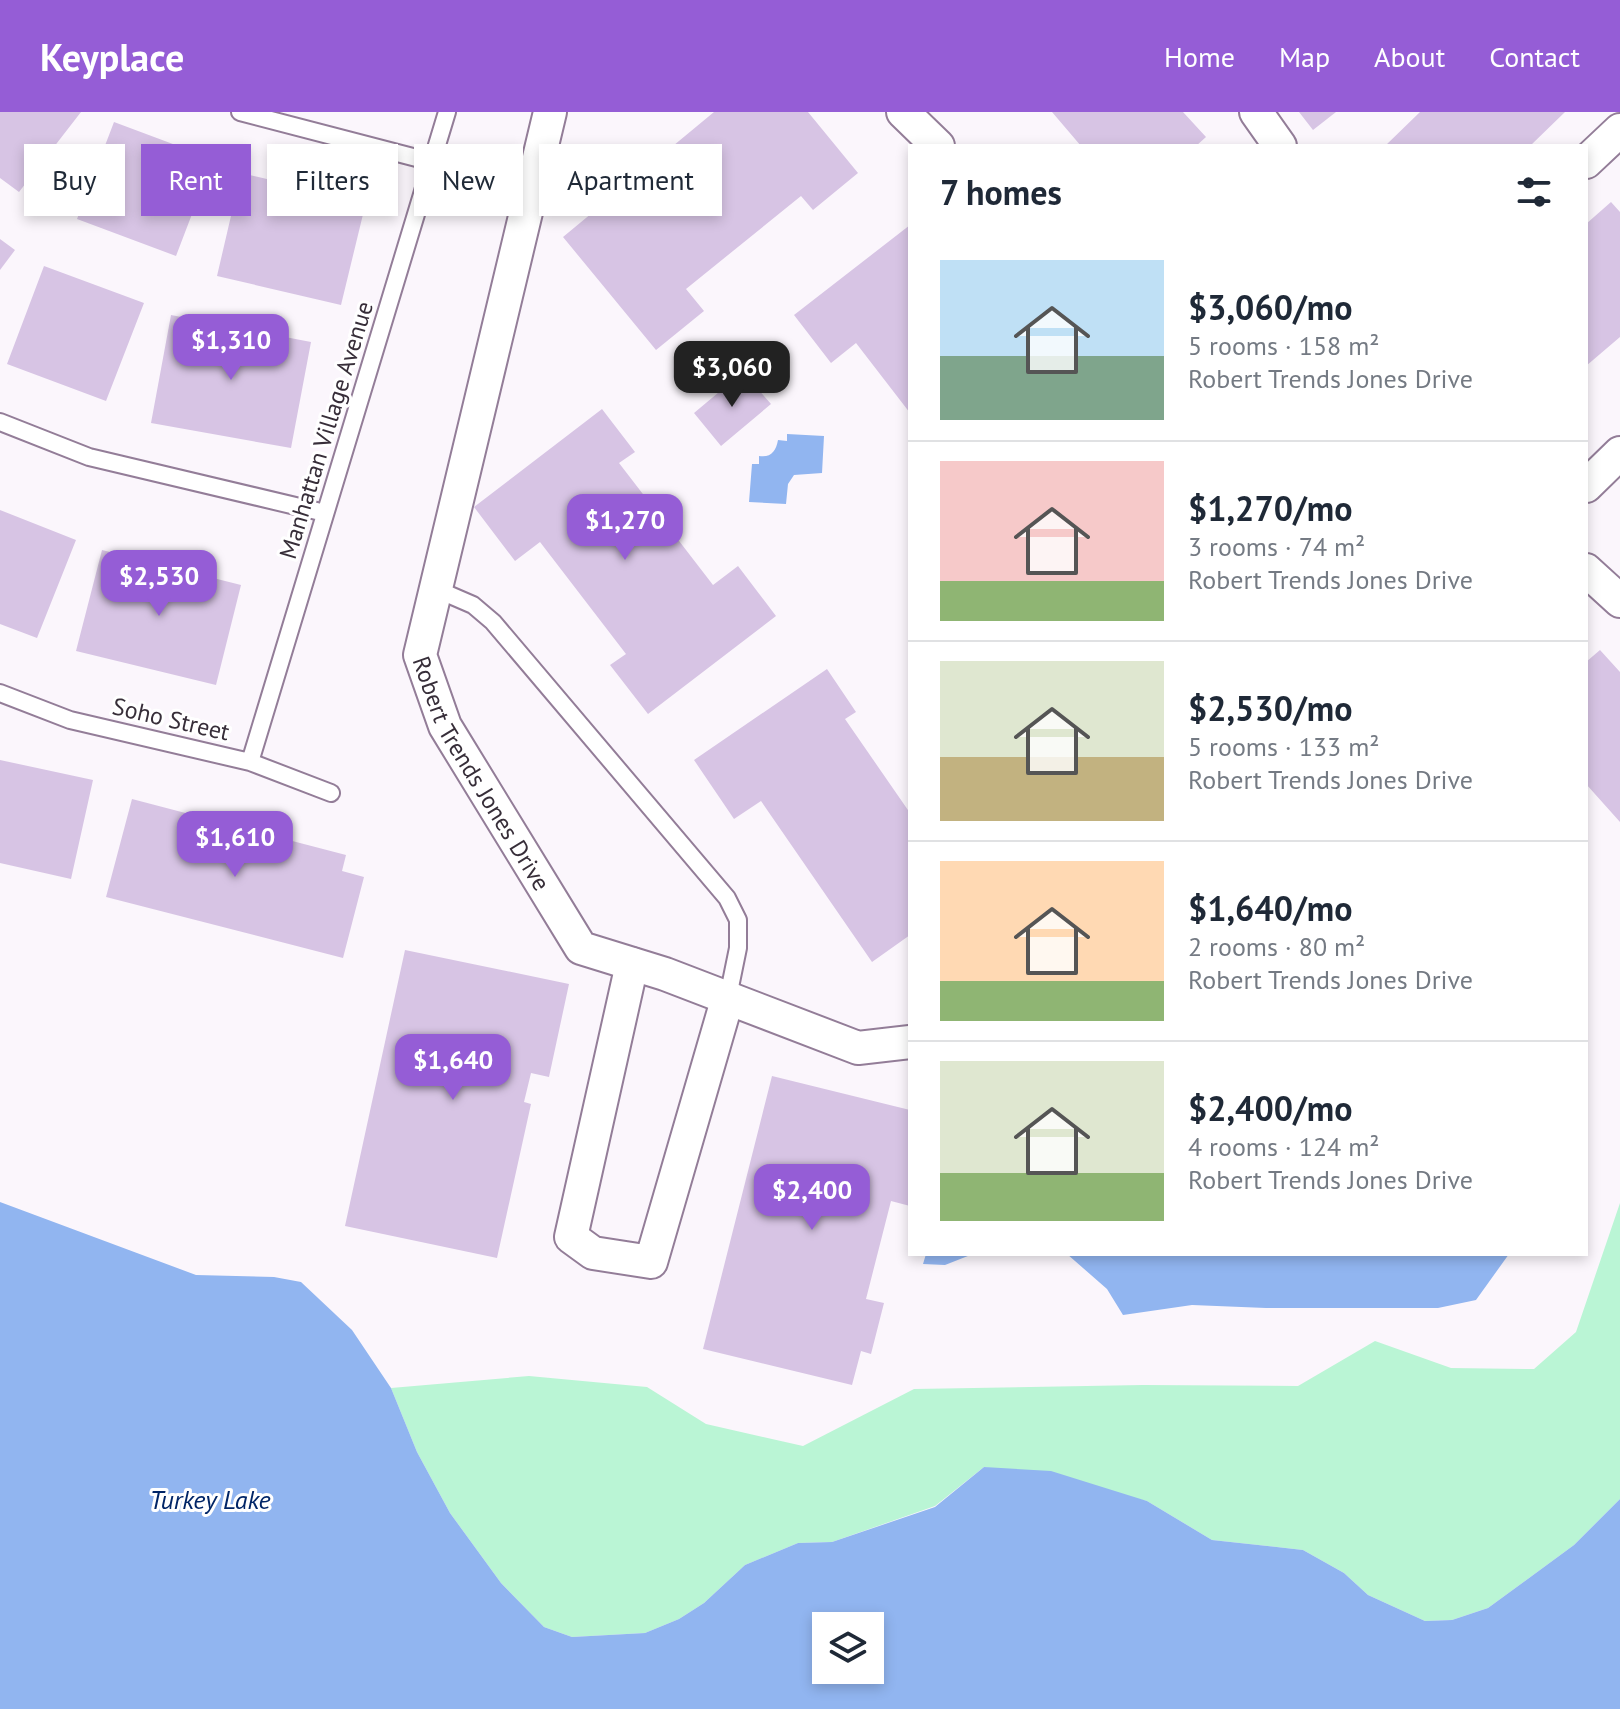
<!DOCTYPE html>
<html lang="en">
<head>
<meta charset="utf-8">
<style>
	body { margin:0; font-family:"PT Sans",sans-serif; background:#f6f6f7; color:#1f2937; height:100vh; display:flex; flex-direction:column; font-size:30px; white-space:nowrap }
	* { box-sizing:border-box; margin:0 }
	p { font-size:26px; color:#747a83 }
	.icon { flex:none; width:44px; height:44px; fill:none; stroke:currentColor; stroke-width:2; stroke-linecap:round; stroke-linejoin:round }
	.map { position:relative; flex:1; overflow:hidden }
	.details { position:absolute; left:908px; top:32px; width:680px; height:1112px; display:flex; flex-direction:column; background:#fff; border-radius:0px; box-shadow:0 4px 12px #0003 }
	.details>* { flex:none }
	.hud { position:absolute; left:24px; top:32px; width:760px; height:72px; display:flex; gap:16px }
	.controls { position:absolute; left:812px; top:1500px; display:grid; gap:16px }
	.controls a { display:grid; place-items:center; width:72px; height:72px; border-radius:0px; background:#fff; box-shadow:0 4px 12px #0003; font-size:40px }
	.price { position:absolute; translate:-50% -68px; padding:0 18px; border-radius:16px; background:#955dd6; color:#fff; font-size:26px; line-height:52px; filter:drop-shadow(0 2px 4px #0008) }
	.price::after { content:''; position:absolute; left:50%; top:48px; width:24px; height:18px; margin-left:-12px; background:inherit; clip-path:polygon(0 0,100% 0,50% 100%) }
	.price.selected { background:#222; color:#fff }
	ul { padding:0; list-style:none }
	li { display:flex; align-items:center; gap:24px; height:200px; padding:0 32px }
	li+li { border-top:2px solid #e0e1e3 }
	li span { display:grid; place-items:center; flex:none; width:224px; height:160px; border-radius:0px; color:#555 }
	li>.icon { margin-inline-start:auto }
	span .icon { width:96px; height:96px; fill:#fffc; stroke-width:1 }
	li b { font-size:34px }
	h2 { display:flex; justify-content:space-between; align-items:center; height:96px; padding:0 32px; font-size:34px }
	.pill { padding:0 28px; border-radius:0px; background:#fff; box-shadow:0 4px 12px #0003; font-size:28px; line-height:72px }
	.pill.selected { background:#955dd6; color:#fff }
	header { display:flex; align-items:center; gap:48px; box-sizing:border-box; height:112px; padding:0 40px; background:#955dd6; color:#fff }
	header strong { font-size:38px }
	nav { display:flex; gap:44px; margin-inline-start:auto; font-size:28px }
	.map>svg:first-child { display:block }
</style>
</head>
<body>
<header>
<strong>Keyplace</strong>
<nav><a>Home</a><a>Map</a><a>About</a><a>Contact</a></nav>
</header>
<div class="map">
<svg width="1620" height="1597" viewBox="0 0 1620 1597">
	<rect width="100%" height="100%" fill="#fbf6fc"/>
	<path fill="#baf5d5" d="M1620,1091V1387L1574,1433L1488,1496L1452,1508L1425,1509L1368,1483L1344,1461L1303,1438L1212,1428L1147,1389L984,1355L935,1394L832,1430L798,1431L745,1453L704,1491L679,1507L645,1521L572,1525L544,1515L501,1471L450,1401L417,1340L391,1276L529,1264L647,1275L706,1312L803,1334L914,1277L1143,1273L1298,1274L1375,1229L1451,1256L1534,1257L1576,1220Z"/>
	<path fill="#91b5f0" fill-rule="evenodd" d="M787,322L824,324L822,361L794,363L788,372L786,392L749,390L752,352H759V344C771,346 776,339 778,328L787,329Z
		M0,1090L196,1163L274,1165L301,1170L352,1218L391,1276L417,1340L450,1401L501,1471L544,1515L572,1525L645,1521L679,1507L704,1491L745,1453L798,1431L832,1430L935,1395L984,1355L1051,1359L1147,1389L1212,1428L1303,1438L1344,1461L1368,1483L1425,1509L1452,1508L1488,1496L1574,1433L1620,1387V1597H0ZM870,1514V1558H826V1514Z
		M926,1142H973L945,1153L923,1152Z
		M1067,1142H1509L1476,1188L1438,1196H1266L1192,1193L1123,1203L1107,1177Z"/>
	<path fill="#d7c4e4" d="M0,0H81L19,80L0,66Z
		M714,0H808L858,61L813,98L801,84L686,177L704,199L656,238L563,125Z
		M1052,0H1183L1206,25L1196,34H1081Z
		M1299,0H1336L1313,18Z
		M1420,0H1565L1530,34H1385Z
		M114,10L213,47L176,144L77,107Z
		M241,61L366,90L341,193L217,164Z
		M1611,90L1620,100V225L1586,254V112Z
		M910,113V301L856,231L831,251L794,203Z
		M0,127L15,138L0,158Z
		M44,154L144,191L106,289L7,252Z
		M171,203L311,230L291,336L151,311Z
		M743,260L771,292L721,334L694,301Z
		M602,297L635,340L619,351L713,473L738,454L776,504L648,602L610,553L626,542L540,430L515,449L474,395Z
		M0,398L76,428L37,526L0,512Z
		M102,438L241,473L216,573L76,539Z
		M1600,538L1620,560V710L1586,672V550Z
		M827,557L856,600L845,607L910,701V823L872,850L761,689L734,707L694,648Z
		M0,648L93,668L71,767L0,751Z
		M132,687L346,743L342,759L364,765L343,846L106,785Z
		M405,838L569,872L549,965L531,961L524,990L531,992L497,1146L345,1114Z
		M772,964L910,998V1094L891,1089L866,1187L884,1191L871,1242L861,1239L852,1273L703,1237Z"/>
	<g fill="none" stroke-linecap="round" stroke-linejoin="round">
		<g stroke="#937d98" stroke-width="20">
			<path id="lane" d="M240,0L432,50
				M0,310L89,345L325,401
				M436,477L473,493L493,510L727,786L738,808V836L728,885
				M0,581L70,608L250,650L331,681
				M250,650L447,0"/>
		</g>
		<g stroke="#937d98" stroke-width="36">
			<g id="street">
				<path id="s1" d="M550,0L420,543L445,614L581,836L665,862L858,936L910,930"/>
				<path d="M903,0L938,34"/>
				<path d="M1256,0L1280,34"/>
				<path d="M1586,50L1620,18"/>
				<path d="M1586,374L1620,341"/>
				<path d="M1586,458L1620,489"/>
				<path d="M632,852L571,1125L593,1141L651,1150L728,885"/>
			</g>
		</g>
		<use href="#lane" stroke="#fff" stroke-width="16"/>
		<use href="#street" stroke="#fff" stroke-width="32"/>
	</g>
	<g text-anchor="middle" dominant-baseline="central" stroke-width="6" stroke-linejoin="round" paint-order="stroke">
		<g font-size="24" fill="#372e39" stroke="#fff">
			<text transform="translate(326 318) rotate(-73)">Manhattan Village Avenue</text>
			<text transform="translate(171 607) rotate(13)">Soho Street</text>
			<text stroke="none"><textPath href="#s1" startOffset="692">Robert Trends Jones Drive</textPath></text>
		</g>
		<g font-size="26" font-style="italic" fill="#002567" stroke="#fff">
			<text x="210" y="1387">Turkey Lake</text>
		</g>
	</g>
</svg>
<div class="controls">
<a><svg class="icon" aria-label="layers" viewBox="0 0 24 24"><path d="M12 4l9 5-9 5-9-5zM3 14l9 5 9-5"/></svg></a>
</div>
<b class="price" style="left:231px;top:270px">$1,310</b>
<b class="price selected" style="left:732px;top:297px">$3,060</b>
<b class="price" style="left:625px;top:450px">$1,270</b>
<b class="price" style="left:159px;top:506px">$2,530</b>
<b class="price" style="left:235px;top:767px">$1,610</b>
<b class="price" style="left:453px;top:990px">$1,640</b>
<b class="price" style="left:812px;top:1120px">$2,400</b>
<div class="hud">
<a class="pill">Buy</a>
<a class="pill selected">Rent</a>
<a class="pill">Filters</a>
<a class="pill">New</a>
<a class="pill">Apartment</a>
</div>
<section class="details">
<h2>7 homes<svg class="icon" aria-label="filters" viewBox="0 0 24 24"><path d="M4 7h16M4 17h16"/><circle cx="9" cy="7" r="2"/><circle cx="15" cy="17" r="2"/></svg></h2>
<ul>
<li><span style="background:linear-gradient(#bfe0f5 60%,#7fa58c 0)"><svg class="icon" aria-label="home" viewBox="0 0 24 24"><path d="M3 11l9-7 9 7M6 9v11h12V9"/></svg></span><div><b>$3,060/mo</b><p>5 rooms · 158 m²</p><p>Robert Trends Jones Drive</p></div></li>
<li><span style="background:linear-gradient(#f6c9c9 75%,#8fb573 0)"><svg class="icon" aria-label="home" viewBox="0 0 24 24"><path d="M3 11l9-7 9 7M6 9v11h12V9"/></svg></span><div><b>$1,270/mo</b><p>3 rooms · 74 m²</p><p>Robert Trends Jones Drive</p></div></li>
<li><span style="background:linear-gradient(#dfe7d0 60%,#c2b280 0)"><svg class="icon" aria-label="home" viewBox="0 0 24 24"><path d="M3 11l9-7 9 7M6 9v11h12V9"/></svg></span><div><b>$2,530/mo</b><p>5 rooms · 133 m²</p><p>Robert Trends Jones Drive</p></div></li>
<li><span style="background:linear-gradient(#ffd9b3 75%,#8fb573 0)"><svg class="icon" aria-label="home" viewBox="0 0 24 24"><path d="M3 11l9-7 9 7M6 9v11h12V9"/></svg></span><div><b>$1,640/mo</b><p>2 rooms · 80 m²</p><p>Robert Trends Jones Drive</p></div></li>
<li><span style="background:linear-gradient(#dfe7d0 70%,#8fb573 0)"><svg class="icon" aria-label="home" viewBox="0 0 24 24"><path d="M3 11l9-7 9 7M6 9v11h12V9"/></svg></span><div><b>$2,400/mo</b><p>4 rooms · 124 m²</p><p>Robert Trends Jones Drive</p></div></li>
</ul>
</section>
</div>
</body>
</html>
